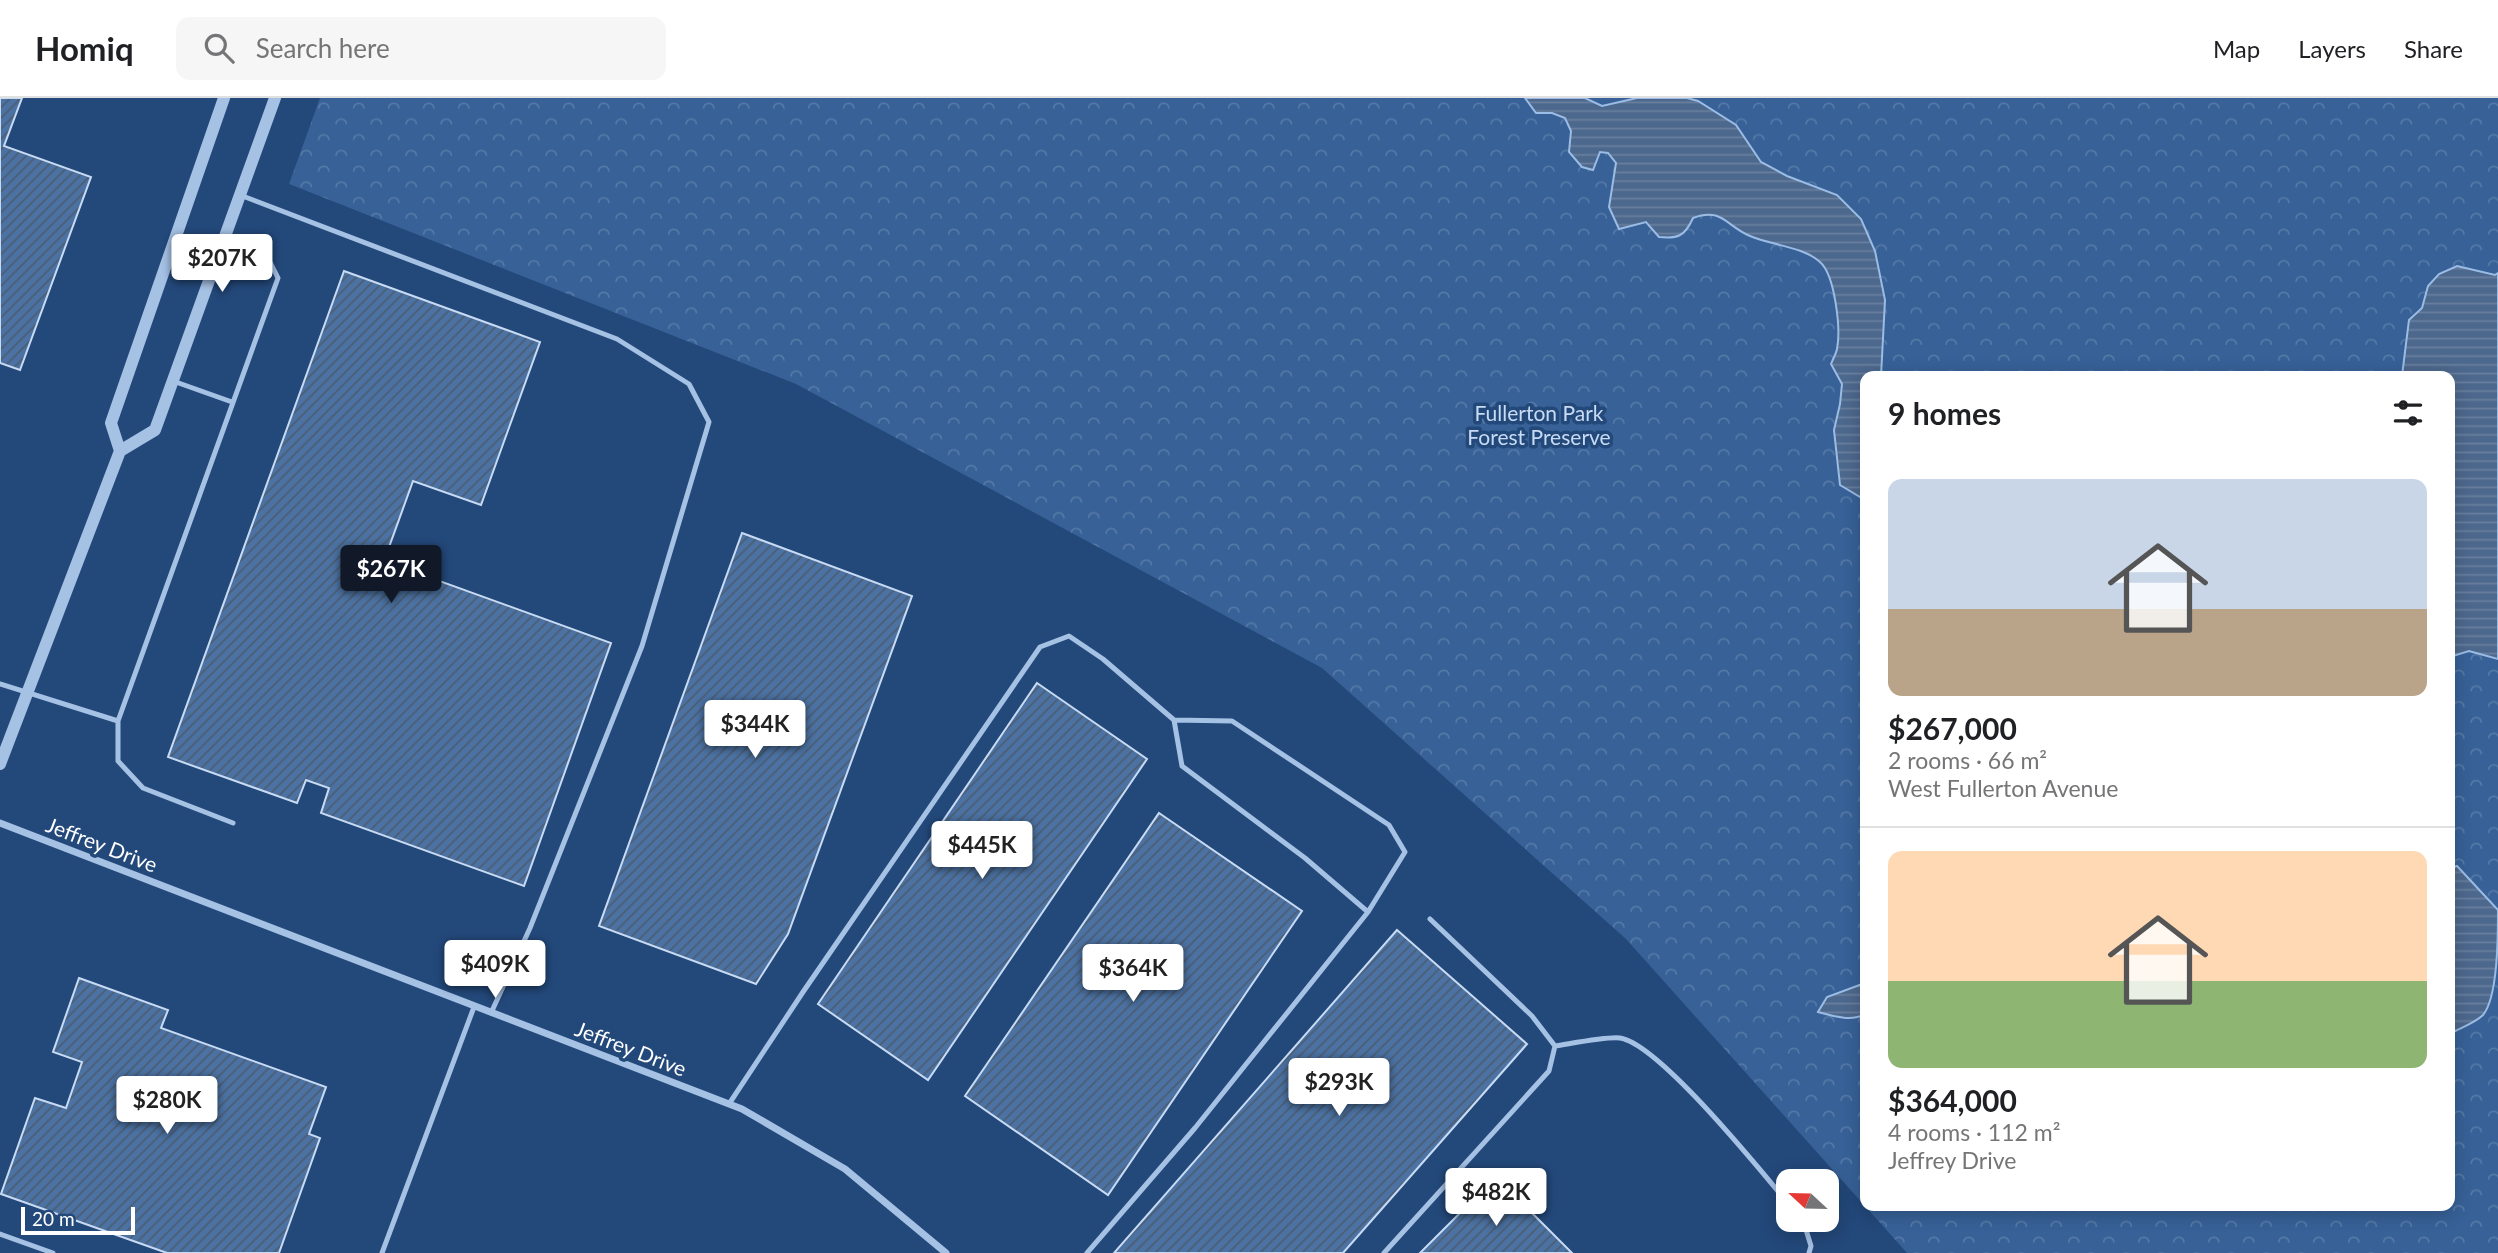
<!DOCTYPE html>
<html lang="en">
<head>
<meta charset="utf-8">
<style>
	body { margin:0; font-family:Lato,sans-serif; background:#f6f6f6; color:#202124; height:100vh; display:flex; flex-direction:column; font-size:26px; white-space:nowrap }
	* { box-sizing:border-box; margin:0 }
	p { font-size:23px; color:#757577 }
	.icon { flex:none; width:38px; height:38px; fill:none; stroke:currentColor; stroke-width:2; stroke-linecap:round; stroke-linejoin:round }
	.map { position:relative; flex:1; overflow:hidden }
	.sheet { position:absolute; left:1860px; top:273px; width:595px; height:840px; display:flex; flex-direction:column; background:#fff; border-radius:14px; box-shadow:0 4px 18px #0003 }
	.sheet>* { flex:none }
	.needle { width:46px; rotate:292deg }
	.controls { position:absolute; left:1776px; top:1071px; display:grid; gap:14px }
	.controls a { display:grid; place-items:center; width:63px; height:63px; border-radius:14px; background:#fff; box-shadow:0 4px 18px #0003; font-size:35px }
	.scale { position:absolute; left:21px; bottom:18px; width:114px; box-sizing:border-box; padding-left:7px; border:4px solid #fff; border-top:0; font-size:19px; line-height:24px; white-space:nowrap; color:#fff; -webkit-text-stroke:5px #23487a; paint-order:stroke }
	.price { position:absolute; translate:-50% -60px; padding:0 16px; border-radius:7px; background:#fff; color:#222; font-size:23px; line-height:46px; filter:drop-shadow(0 2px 4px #0008) }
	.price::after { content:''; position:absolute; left:50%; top:42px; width:21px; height:16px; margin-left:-10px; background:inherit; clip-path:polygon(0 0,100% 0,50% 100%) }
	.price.current { background:#111827; color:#fff }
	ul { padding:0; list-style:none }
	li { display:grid; align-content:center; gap:14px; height:371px; padding:0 28px }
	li+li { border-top:2px solid #e0e0e0 }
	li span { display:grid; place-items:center; height:217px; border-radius:14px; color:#555 }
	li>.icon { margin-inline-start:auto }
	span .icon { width:126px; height:126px; fill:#fffc; stroke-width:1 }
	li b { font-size:30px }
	h2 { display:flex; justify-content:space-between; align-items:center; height:84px; padding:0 28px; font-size:30px }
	header { display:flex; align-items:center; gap:42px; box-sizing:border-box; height:98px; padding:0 35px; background:#fff; border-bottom:2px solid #e0e0e0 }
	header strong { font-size:33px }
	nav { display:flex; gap:38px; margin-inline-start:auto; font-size:24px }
	.search { width:490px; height:63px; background:#f6f6f6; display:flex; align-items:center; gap:18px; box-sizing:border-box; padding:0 24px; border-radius:14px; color:#757577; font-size:26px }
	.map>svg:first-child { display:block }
</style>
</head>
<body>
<header>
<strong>Homiq</strong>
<div class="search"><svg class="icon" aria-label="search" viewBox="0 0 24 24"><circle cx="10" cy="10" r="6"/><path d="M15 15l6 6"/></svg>Search here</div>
<nav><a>Map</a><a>Layers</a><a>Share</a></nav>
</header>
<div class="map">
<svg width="2498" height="1155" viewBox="0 0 2498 1155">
	<defs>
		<pattern id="forest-crowns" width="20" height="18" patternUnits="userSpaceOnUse" patternTransform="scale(1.75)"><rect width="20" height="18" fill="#376197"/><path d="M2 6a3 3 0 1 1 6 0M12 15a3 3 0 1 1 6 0" fill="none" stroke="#5579a7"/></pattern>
		<pattern id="water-rules" width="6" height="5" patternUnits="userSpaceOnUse" patternTransform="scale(1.75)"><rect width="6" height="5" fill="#4d688d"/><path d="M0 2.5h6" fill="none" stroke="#687f9e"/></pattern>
		<pattern id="building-hatch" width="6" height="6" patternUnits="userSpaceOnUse" patternTransform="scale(1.75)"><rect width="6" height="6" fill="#4b72a3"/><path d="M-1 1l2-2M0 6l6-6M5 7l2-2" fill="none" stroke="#4c5d73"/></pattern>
	</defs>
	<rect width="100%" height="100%" fill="#23487a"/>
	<path fill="url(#forest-crowns)" fill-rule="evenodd" d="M320,0H2498V1155H1907L1626,841L1322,570L796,286L289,86ZM1866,278H2450V1108H1866Z"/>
	<path fill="url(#water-rules)" stroke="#9abce5" stroke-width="2" d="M1525,0H1585L1602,8L1637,0H1687L1698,3L1736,27L1761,64L1787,78L1837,97L1861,121L1875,153L1885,202L1881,278H1866L1865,402L1840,387L1834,332L1840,306L1842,286L1831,266C1833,261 1836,256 1837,251C1841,231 1835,177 1820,164C1804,149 1771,147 1750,138C1726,128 1722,109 1693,120C1685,138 1678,141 1659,139L1646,124L1619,131L1609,109L1616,65L1608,55L1600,54L1593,72L1582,69L1569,54L1571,33L1565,20L1552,15H1536Z
		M2457,168L2495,177L2498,175V561L2469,553L2450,559V278H2402L2409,222L2422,210L2428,188L2439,176Z
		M2457,768L2498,812C2498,838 2498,899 2483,917C2475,925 2460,930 2450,936V770Z
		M1865,885V916C1851,924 1833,918 1818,914L1827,899Z"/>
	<path fill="url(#building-hatch)" stroke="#c8dbf4" stroke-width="2" d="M0,0H22L4,48L91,79L20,272L0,265Z
		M344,173L540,244L481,407L413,383L384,463L611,545L524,788L321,715L329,690L306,682L297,705L168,659Z
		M742,435L912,498L788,836L756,886L599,828Z
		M1037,585L1147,661L928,982L818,906Z
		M1159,715L1302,813L1108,1097L965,998Z
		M1397,832L1527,946L1343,1155H1114Z
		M79,880L168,912L161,930L326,989L309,1036L320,1040L279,1155H167L1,1096L35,1000L66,1010L82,964L53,954Z
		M1496,1079L1572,1155H1420Z"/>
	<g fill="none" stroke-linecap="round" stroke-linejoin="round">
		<path stroke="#a5c1e4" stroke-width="5" d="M240,97L617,241L689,286L709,324L642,548L530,830L491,915
			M173,283L232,304
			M0,586L118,623L278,180L267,158L223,144
			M1174,622L1232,623L1389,727L1405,754L1368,814
			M118,623V663L143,690L233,725
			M1555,948C1569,946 1608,938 1620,940C1659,946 1759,1071 1788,1105
			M729,1006L803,894L1040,549L1069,538L1103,561L1174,622L1182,668L1305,760L1368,814L1195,1030L1087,1155
			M1803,1122L1811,1148L1809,1155
			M0,1136L53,1155
			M382,1155L474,909
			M1384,1155L1549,973L1555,948L1532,918L1430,821"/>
		<path stroke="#a5c1e4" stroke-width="7" d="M0,725L742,1011L845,1071L946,1155"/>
		<path stroke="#a5c1e4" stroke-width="12" d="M120,353L111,325L224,0
			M0,666L120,353L155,332L275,0"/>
	</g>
	<g text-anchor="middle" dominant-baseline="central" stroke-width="7" stroke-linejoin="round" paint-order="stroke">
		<g font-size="21" fill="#c8dbf4" stroke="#23487a">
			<text x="1539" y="314">Fullerton Park<tspan x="1539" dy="24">Forest Preserve</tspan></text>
		</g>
		<g font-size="21" fill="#fff" stroke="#23487a">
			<text transform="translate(102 746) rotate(21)">Jeffrey Drive</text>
			<text transform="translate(631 950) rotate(21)">Jeffrey Drive</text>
		</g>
	</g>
</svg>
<div class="controls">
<a><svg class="needle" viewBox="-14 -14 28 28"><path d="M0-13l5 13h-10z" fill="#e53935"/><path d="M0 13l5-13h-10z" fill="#757577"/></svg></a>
</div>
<div class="scale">20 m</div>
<b class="price" style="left:222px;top:196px">$207K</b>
<b class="price current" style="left:391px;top:507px">$267K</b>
<b class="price" style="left:755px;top:662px">$344K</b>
<b class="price" style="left:982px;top:783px">$445K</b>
<b class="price" style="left:495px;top:902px">$409K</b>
<b class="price" style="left:1133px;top:906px">$364K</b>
<b class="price" style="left:1339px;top:1020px">$293K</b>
<b class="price" style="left:167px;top:1038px">$280K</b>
<b class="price" style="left:1496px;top:1130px">$482K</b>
<section class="sheet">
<h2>9 homes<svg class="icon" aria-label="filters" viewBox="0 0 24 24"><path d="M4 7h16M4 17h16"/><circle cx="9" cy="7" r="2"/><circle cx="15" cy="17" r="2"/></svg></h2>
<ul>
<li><span style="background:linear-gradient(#c9d6e8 60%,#b9a48a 0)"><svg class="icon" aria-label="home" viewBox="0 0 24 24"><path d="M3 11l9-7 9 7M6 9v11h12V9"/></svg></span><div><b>$267,000</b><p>2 rooms · 66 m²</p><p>West Fullerton Avenue</p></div></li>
<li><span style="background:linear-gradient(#ffd9b3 60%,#8fb573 0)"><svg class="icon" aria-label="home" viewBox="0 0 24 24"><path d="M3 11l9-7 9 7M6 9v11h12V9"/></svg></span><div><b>$364,000</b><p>4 rooms · 112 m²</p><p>Jeffrey Drive</p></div></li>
</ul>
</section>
</div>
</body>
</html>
